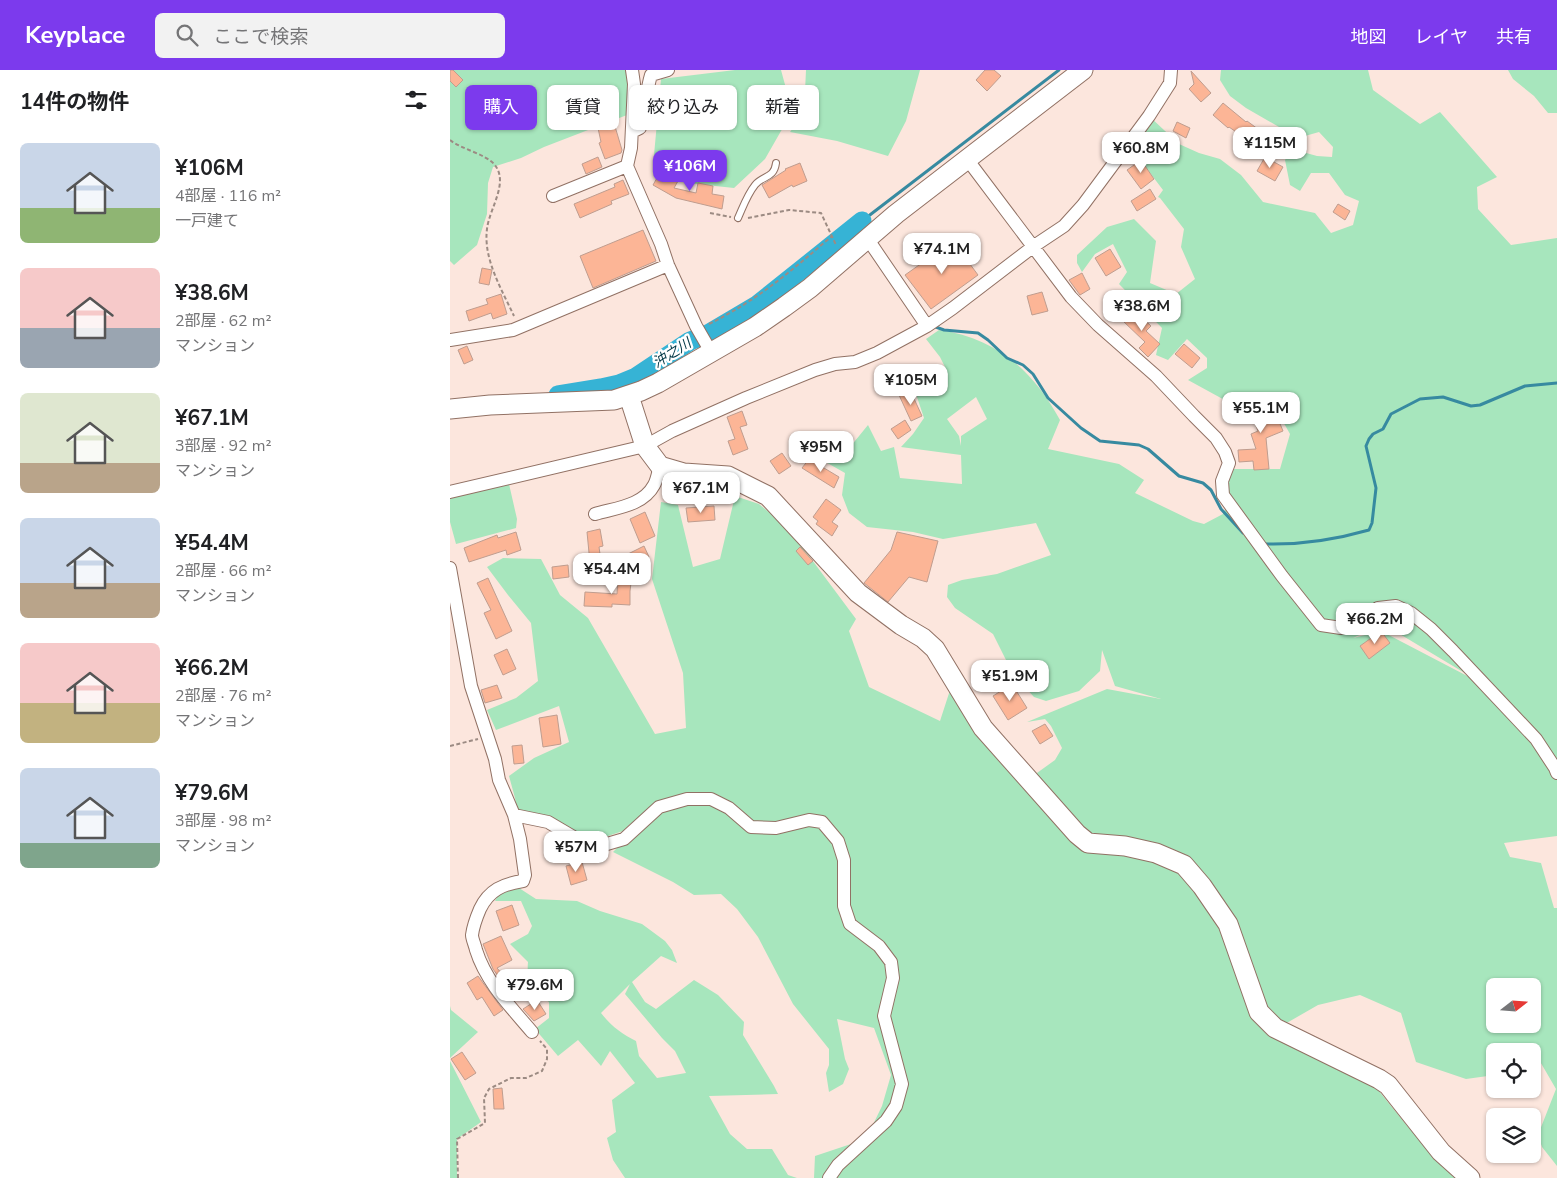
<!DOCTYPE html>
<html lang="ja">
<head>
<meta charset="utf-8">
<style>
	body { margin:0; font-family:"Nunito Sans","Noto Sans JP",sans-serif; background:#f2f2f2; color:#202124; height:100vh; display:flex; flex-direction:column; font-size:19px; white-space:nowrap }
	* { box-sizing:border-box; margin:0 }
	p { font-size:16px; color:#757577 }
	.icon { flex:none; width:28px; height:28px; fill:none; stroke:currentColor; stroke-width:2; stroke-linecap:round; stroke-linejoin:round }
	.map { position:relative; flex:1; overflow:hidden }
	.sheet { display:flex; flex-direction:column; background:#fff; width:450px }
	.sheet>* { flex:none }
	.banner { position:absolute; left:15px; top:15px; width:475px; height:45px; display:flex; gap:10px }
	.needle { width:32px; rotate:73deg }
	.buttons { position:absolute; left:1036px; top:908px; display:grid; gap:10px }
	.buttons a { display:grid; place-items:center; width:55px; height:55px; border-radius:8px; background:#fff; box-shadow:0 1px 4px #0004; font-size:25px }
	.price { position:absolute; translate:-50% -42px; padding:0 11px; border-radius:10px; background:#fff; color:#222; font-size:16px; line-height:32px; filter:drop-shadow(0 1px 2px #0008) }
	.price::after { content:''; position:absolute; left:50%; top:30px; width:15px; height:11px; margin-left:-8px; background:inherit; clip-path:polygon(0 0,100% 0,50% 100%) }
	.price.on { background:#7c3aed; color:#fff }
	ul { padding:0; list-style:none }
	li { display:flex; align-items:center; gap:15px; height:125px; padding:0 20px }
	li span { display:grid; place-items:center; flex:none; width:140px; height:100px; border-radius:8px; color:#555 }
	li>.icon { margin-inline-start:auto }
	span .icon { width:60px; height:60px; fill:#fffc; stroke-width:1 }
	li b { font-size:21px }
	h2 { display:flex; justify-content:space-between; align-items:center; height:60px; padding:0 20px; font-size:21px }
	.pill { padding:0 18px; border-radius:8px; background:#fff; box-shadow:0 1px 4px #0004; font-size:18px; line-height:45px }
	.pill.on { background:#7c3aed; color:#fff }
	header { display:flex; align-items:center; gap:30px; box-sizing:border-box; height:70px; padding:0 25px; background:#7c3aed; color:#fff }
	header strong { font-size:24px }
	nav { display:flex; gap:28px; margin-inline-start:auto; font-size:18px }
	.search { width:350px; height:45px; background:#f2f2f2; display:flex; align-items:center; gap:12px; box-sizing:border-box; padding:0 18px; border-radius:8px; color:#757577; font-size:19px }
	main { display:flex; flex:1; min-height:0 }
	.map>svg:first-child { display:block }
</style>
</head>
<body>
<header>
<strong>Keyplace</strong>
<div class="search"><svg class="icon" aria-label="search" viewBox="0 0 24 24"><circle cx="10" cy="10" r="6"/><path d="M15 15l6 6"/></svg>ここで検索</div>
<nav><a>地図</a><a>レイヤ</a><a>共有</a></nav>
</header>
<main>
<section class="sheet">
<h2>14件の物件<svg class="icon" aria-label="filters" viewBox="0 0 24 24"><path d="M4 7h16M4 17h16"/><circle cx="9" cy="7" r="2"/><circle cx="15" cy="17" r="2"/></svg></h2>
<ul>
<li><span style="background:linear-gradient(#c9d6e8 65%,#8fb573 0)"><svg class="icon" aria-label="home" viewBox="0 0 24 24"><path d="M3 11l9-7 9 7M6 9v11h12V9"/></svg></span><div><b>¥106M</b><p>4部屋 · 116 m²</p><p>一戸建て</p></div></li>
<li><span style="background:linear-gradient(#f6c9c9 60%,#9aa5b1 0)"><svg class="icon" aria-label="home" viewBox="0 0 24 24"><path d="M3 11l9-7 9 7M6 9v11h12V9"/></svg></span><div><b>¥38.6M</b><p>2部屋 · 62 m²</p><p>マンション</p></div></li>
<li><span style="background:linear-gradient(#dfe7d0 70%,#b9a48a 0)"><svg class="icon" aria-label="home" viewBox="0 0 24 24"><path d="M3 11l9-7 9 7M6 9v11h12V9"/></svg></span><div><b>¥67.1M</b><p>3部屋 · 92 m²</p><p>マンション</p></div></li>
<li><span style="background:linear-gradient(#c9d6e8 65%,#b9a48a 0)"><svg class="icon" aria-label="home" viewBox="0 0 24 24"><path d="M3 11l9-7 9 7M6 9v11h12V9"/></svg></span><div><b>¥54.4M</b><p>2部屋 · 66 m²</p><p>マンション</p></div></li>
<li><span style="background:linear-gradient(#f6c9c9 60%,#c2b280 0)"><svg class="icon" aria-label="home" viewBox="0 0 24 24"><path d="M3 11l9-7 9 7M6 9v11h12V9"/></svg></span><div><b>¥66.2M</b><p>2部屋 · 76 m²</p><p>マンション</p></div></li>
<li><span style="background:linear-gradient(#c9d6e8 75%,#7fa58c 0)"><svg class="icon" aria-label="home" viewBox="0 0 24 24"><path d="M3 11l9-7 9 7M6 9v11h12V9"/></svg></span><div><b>¥79.6M</b><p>3部屋 · 98 m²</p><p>マンション</p></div></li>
</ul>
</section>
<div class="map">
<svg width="1107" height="1108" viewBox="0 0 1107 1108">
	<rect width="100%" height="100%" fill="#fce6dd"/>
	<path fill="#a7e6bd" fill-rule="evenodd" d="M0,0H177L179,9L177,45L94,77L71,88L43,97L38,113L37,144L27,175L4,195L0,191Z
		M285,0H331L343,44L331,61L315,89L284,118L238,113L204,85L211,9Z
		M356,0H470L456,51L438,86L387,71L340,62L354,43Z
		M771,0H918L923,20L970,54L990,42L1047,107L1027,117L1028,139L1061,175L1107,168V766L1054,773L1060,787L1091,793L1104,838H1107V1096L1092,1077L1088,1065L1106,1019L1088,988L1083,986L1082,981H1045V1005L1016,1009L966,992L951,943L910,925L868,935L821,962L924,1015L959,1058L984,1084L1012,1108H364L365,1086L416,1069L432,1036L441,1005L424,958L387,949L395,989L399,999L393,1014L379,1022L376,1003L379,995V979L343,934L308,867L287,839L271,824L244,825L223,812L163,782L197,748L180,754L173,761L155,767L135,766L68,746L65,728L59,706L84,688L119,672L109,636L46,660L37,640L66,628L88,611L81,553L58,525L37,497L53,488L91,489L110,525L138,548L205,664L236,658L233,603L202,509L211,432L228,435L243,497L270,489L285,426L309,434L339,459L406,549L399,561L419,617L490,651L503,611L580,708L605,690L612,678L601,656L595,649L577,652L657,619L711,629L665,616L652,580L650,601L629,621L596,631L584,627L563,604L543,564L505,538L497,527L498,515L512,510L547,504L601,485L586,453L493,469L463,462L417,457L399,443L392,425L395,403L351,378L396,382L418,355L431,381L444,377L450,408L512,414L511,385L451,377L463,364L474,348L464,318L485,316L497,301L490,287L476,269L489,260C547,268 583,301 610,350L598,379L669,394L694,410L685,423L743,451L754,454L773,444L776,437V399H830L840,364L818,325L780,333L738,310L757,298V288L737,269L718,290L706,285L712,258L669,214L677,202L663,174L645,184L632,202L627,193V185L657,157L684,149L706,171L700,213L726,224L745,209L731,177L734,159L710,128L708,127L713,120L678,74L699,46L729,74L749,83L770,89L791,105L813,132L865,143L881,163L903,155L909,131L895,125L879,103H861L850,121L840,115L835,90L842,79L867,86L882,87L883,77L869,62L848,68L796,38L780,26L770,10ZM526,327L537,349L511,366V376L509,366L497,349ZM933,554L1023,608V609L931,561L903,568ZM1045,916H1082V954H1045Z
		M1058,0H1107V43H1098L1084,26L1063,9Z
		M59,414L67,449L66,458L6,474L0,452V427Z
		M69,818L86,829L127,831L150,841L192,854L215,871L222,880L227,893L211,886L182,912L195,932L206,939L244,910L268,925L294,952L293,965L324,1016L328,1024L259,1026L280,1064L297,1079H322L338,1105L347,1108H175L163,1090L157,1068L166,1062L162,1030L185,1013L160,981L151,996L128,970L108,986L85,959L99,948V932C84,919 76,913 78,892L60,874L78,864L82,856L71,831H45L51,820ZM180,914L175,924L212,968L225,981L236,1003L207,1008L189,986L186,971C172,964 161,956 151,943Z
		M0,936L1,940L28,962L0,988Z
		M0,991L31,1052L7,1069V1108H0Z"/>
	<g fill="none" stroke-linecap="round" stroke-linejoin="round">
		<path stroke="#378aa0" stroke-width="3" d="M419,160L412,151L609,0
			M483,256L494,260L528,263L538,270L557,288L573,295L583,304L598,328L631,358L650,371L689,375L698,379L729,406L753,413L761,420L771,439L793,463
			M815,474C852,475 884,470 919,460L922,453L926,418L916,376L919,369L923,364L933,359L941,344L970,329L993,327L1021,336L1030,335L1075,316L1107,313"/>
		<path stroke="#36b3d5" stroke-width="19" d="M108,325L151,318L169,314L186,307L240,271L258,264L307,235L412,151"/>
	</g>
	<path fill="#fcb596" stroke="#bf9d8f" d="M0,0H3L13,10L6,17L0,11Z
		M535,0H544L551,6L537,21L526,10Z
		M741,1L761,23L751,32L739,19L744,14Z
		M773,33L796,52L797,51L816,65L808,77L779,57L778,58L763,45Z
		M727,52L740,58L736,68L723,61Z
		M164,53L172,80L171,83L155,89L149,73L151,72L148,58Z
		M148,87L152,97L136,104L132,94Z
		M815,87L833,97L825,111L807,101Z
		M691,90L704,109L691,119L677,100Z
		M350,93L357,111L343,117L342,115L319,128L312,115L336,100L335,99Z
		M211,101L228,111L224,118L246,123L248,113L263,116L262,124L274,126L272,139L226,128L203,115Z
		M173,110L179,124L161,131L162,134L130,148L124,134L165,117L164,114Z
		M700,119L706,129L687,141L681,131Z
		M888,134L900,141L895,150L883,142Z
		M193,160L206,191L143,218L130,186Z
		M503,171L528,205L481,239L455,205Z
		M660,179L671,197L656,206L645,188Z
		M32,198L42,200L39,215L29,213Z
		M632,203L640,219L630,225L619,210Z
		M592,222L598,241L582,245L577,226Z
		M51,224L57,244L43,249L41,243L19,251L16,241L38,234L36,229Z
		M684,240L701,256L696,261L710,274L698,287L689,278L695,272L673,251Z
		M734,274L750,288L742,298L725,284Z
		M17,276L23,290L14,294L8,280Z
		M460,320L472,346L461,351L449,325Z
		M819,327L833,361L816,368L819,399L804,400L803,391L789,392L788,380L806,379L801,364L808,361L798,336Z
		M292,341L297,355L290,357L298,379L283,385L278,371L285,369L277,347Z
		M455,350L461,360L448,369L441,359Z
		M332,383L341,396L329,404L320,391Z
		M359,389L389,407L384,418L352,398Z
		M376,429L391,440L382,452L388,456L382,466L366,454L368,451L363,447Z
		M264,436L265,450L238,452L236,438Z
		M195,442L205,466L190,473L180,449Z
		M150,459L153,476L149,477L151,491L140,493L137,462Z
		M66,462L71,480L57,485L56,480L19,492L14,478L47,465L48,468Z
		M447,462L488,471L477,512L459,507L438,532L414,513L441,480Z
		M194,476L199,487L178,497L174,486Z
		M350,477L363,491L358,495L346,481Z
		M118,495L119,507L103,509L102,497Z
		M168,504L182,505L180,521V535L162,534V537L134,536L135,522L167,524Z
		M38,508L62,561L46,569L34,543L41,540L27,513Z
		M931,561L940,573L919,589L910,576Z
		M57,579L66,599L53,605L44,585Z
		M562,614L577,638L558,650L543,626Z
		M47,615L52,628L35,633L31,620Z
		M107,645L111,674L93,677L89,648Z
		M595,654L603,666L590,674L582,661Z
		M72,675L74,693L64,694L62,676Z
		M132,792L137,810L121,815L116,796Z
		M62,835L69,855L53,861L46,841Z
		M51,866L62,890L47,898L65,919L60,923L43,899L33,874Z
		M28,906L53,940L44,946L32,927L27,930L17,913Z
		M87,930L96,944L84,951L73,939Z
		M12,982L26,1003L15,1010L1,989Z
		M52,1018L54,1039H44L43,1019Z"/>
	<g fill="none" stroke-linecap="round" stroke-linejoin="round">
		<g stroke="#917164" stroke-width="8">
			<path id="lane" d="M288,148C293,137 297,125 305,115C313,105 324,109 326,93"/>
		</g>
		<g stroke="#917164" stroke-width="14">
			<path id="street" d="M182,0L184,14L181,78L177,96L211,174L218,195L246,256L261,282
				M182,62L190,58C195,40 196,22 201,5L218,0
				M517,89L621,227L648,255L706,306L744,346L766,368L775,382L779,393L772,411L773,425L832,506L871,555L891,558L905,555L928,538L946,536L961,543L981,559L1003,581L1086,669L1105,698L1107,703
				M103,126L177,96
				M417,168L477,256
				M0,270L63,260L218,195
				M0,422L195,376L222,361L296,328L365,300L385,294L405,292L427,283L477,256L503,238L584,176L614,156L633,135L699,46L720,13L721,0
				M145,444C165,438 193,436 204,415C207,410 208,402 210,396
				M0,498L21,616L45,689L49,710L64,745L70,769L75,805L73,811C53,814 39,820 30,839C27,846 23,857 22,865C22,869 25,875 26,880C36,912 60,936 82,962
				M64,745L98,752L137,775L157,774L174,769L209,737L237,729H261L279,738L301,757L326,758L359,750L372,752L388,771L394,790V836L400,854L429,876L441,892L443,908L434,946L452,1014L446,1036L436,1051L388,1095L379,1108"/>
		</g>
		<g stroke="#917164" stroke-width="21">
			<path id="secondary" d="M179,326L195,376L210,396L234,403L278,406L318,426L408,523L451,555L473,568L485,579L533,658L627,764L638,773L675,776L706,783L734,795L752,816L778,854L809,942L825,958L929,1009L938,1015L991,1082L1020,1108
				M0,339L40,335L164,330L191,321L208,313L305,257L334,237L360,218L446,144L633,0"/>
		</g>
		<path stroke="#9c8b83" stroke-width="2" stroke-dasharray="4 2.5" stroke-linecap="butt" d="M0,70C11,79 35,84 44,94C60,112 39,139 37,159C33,189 52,220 64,246
			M260,143L281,147
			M298,148L339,140L371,143L386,175
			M259,254C308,230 341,201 382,166
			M0,676L28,669
			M8,1108L7,1069L35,1053L34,1028L39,1019L61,1008H76L92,1001L97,989V979L90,971"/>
		<use href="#lane" stroke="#fff" stroke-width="6"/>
		<use href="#street" stroke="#fff" stroke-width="12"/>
		<use href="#secondary" stroke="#fff" stroke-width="19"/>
	</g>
	<g text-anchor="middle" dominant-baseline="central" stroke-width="4.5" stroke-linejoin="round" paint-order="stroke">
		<g font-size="14" font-style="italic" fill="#003745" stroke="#fff">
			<text transform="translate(222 283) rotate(-32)">沖之川</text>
		</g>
	</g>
</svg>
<div class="buttons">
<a><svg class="needle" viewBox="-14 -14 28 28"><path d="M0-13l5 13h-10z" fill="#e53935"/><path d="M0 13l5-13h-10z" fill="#757577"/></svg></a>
<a><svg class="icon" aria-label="locate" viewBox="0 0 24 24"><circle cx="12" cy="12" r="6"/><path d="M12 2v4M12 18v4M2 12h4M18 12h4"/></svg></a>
<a><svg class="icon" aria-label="layers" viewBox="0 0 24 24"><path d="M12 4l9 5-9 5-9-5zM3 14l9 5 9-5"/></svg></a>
</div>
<b class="price" style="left:820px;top:99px">¥115M</b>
<b class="price" style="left:691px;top:104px">¥60.8M</b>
<b class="price on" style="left:240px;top:122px">¥106M</b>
<b class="price" style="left:492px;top:205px">¥74.1M</b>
<b class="price" style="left:692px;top:262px">¥38.6M</b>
<b class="price" style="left:461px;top:336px">¥105M</b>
<b class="price" style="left:811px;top:364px">¥55.1M</b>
<b class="price" style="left:371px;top:403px">¥95M</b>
<b class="price" style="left:251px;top:444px">¥67.1M</b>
<b class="price" style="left:162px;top:525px">¥54.4M</b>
<b class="price" style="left:925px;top:575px">¥66.2M</b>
<b class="price" style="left:560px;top:632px">¥51.9M</b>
<b class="price" style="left:126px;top:803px">¥57M</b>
<b class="price" style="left:85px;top:941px">¥79.6M</b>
<div class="banner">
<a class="pill on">購入</a>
<a class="pill">賃貸</a>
<a class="pill">絞り込み</a>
<a class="pill">新着</a>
</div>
</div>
</main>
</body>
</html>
